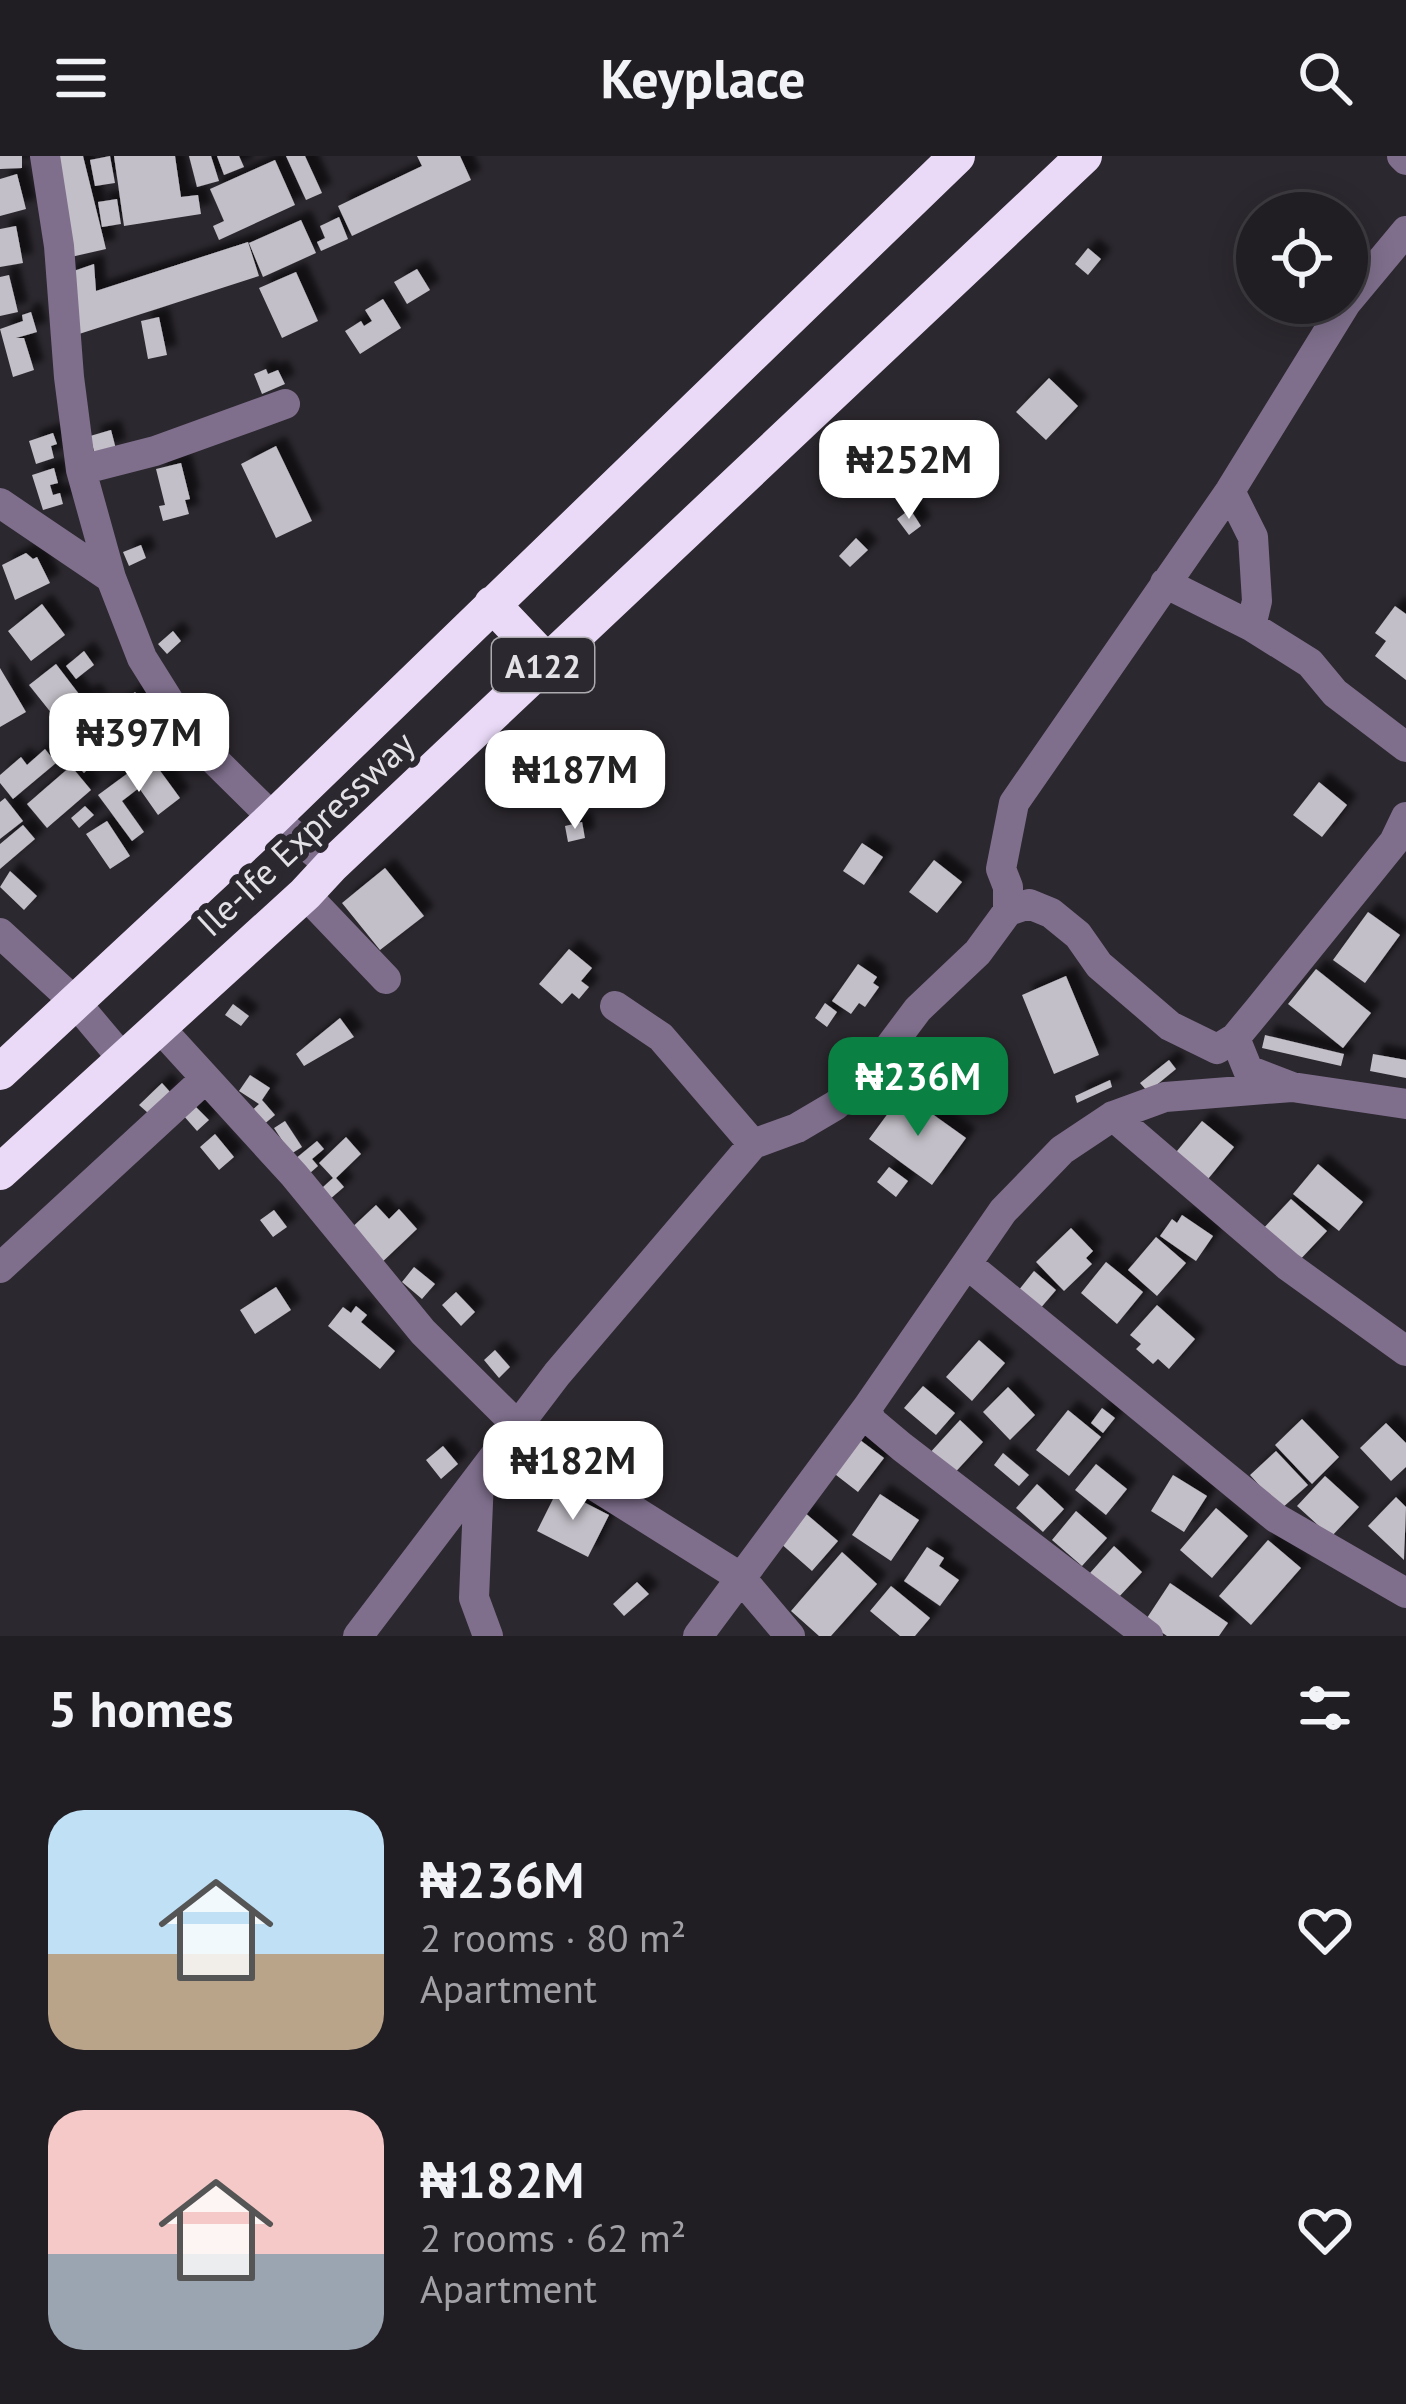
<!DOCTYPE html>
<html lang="en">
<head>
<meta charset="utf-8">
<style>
	body { margin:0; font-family:"PT Sans",sans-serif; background:#2d2b30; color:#f1f3f6; height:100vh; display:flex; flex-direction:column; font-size:45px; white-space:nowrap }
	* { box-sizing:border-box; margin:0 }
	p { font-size:39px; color:#a2a2a6 }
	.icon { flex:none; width:66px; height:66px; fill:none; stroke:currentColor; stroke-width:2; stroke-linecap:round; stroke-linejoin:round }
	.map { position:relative; height:1480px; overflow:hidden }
	.drawer { display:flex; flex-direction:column; background:#211e23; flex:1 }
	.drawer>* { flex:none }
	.tools { position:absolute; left:1236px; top:36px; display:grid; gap:24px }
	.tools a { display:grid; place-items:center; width:132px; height:132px; border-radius:50%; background:#211e23; box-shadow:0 6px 30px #0003,0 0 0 3px #3e3c41; font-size:60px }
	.price { position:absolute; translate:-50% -102px; padding:0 27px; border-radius:24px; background:#fff; color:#222; font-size:39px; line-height:78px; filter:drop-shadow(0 3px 6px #0008) }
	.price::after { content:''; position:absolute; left:50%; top:72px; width:36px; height:27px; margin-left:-18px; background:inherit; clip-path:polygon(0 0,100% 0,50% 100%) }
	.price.active { background:#0b8043; color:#fff }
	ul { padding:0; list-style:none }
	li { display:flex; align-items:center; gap:36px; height:300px; padding:0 48px }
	li span { display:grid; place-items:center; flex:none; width:336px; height:240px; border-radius:36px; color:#555 }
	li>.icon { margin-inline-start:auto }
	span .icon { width:144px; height:144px; fill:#fffc; stroke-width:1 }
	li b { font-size:51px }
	h2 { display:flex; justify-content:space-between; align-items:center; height:144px; padding:0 48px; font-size:51px }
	header { display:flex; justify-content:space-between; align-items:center; height:156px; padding:0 48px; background:#211e23; font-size:54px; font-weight:800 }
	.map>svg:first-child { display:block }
</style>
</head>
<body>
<header><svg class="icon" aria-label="menu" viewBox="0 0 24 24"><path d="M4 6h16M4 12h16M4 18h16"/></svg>Keyplace<svg class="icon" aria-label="search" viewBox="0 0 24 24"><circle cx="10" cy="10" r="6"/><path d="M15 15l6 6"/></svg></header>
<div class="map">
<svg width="1406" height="1480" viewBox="0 0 1406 1480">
	<defs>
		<filter id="shadow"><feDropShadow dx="10" dy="-10" stdDeviation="3" flood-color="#0009"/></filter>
	</defs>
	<rect width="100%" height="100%" fill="#2c282f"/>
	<path fill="#c3bfc8" filter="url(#shadow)" d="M0,0H22V12L0,13Z
		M46,0H83L106,93L71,101Z
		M110,0L115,27L95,30L90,4Z
		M114,0H175L181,41L198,39L201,58L124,70Z
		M189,0H211L219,25L197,31Z
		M217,0H239L244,11L224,19Z
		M286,0H305L322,37L306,44Z
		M417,0H460L471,24L352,80L338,50L422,10Z
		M275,4L295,49L219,84L213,70L224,65L210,33Z
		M17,18L26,53L0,60V23Z
		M117,43L121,68L102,71L98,46Z
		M339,61L348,83L321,95L317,86L325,82L320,70Z
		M301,64L316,97L263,121L249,87Z
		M16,70L23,107L0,111V73Z
		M248,86L259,120L76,179L65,118L94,108L96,135Z
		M1088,92L1101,103L1088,119L1075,108Z
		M417,113L430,134L407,148L394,126Z
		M296,116L318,165L282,182L259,132Z
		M9,119L18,156L0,160V121Z
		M383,143L401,172L360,198L345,175L361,165L364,170L372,165L365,154Z
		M31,156L37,176L16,182H24L34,214L13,221L0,173L23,165L22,159Z
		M159,161L167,199L148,203L141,165Z
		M266,213L268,218L278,214L285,228L262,238L254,218Z
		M1049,222L1078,250L1046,284L1016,256Z
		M111,274L116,293L95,299L90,280Z
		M53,277L57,288L51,290L54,302L36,308L29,285Z
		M276,290L312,365L276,382L241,308Z
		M181,307L190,343L185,344L189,358L163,365L159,350L165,349L156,313Z
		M54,312L58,327L50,329L53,339L60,337L63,348L43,354L32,319Z
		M910,353L921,370L909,379L897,363Z
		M856,382L868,394L850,411L839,400Z
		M141,389L146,402L129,410L123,396Z
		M26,397L33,403L37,401L50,427L15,444L2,409Z
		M42,448L65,479L31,505L8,475Z
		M1395,450L1406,458V524L1375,500L1386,485L1375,477Z
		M173,475L181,485L167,498L158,488Z
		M84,495L94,509L76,523L66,510Z
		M56,508L82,542L90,537L97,546L91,551L87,546L76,556L72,550L56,563L29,529Z
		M0,512L26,556L0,571Z
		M135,536L154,559L116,592L96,569Z
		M97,574L110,592L92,605L79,587Z
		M45,593L56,607L13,643L0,627V619L21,601L27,609Z
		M77,593L92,609L84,617L69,601Z
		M150,601L180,642L158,659L139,632L122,645L144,676L132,685L98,639Z
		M71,610L91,634L47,672L27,648Z
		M1319,626L1347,649L1322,681L1293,659Z
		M5,642L23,665L0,683V646Z
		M85,650L94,659L79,672L71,662Z
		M107,665L130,700L110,713L86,678Z
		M582,666L585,682L568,686L565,670Z
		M23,669L35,683L0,713V688Z
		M862,687L883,701L864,729L843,715Z
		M934,704L962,726L937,757L909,736Z
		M385,712L424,760L380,794L342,747Z
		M10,715L37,740L24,754L0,731Z
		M1368,756L1400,779L1365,827L1333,804Z
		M569,793L592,812L581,825L589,831L579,843L572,837L562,848L539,828Z
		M858,808L877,821L873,827L879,831L865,851L859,847L851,858L832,845Z
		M1316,813L1371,857L1343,892L1288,848Z
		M1066,820L1099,899L1054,918L1022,839Z
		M825,847L837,856L827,871L815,862Z
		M233,848L249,860L241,870L225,859Z
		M340,862L354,881L304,910L296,898Z
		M1265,879L1344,898L1341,910L1262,892Z
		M1373,898L1406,904V922L1370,915Z
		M1169,904L1176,913L1148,936L1140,927Z
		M250,919L270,932L262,944L275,959L262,970L249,957L259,948L239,935Z
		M1110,924L1112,931L1077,947L1075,940Z
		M162,927L170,936L148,957L139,949Z
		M903,937L966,982L932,1029L869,983Z
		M194,949L209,964L197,975L183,959Z
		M285,965L302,991L291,998L274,972Z
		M1202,965L1234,991L1204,1028L1172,1001Z
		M215,978L234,1001L219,1014L200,991Z
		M346,981L361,998L336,1022L344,1031L322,1050L313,1040L333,1022L319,1007Z
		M317,985L324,993L312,1003L318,1010L302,1024L289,1008Z
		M1318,1008L1363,1046L1339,1075L1293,1038Z
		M889,1011L908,1025L896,1041L877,1026Z
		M1291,1043L1327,1075L1296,1108L1261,1075Z
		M376,1049L389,1063L399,1053L417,1073L377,1111L346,1077Z
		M274,1054L287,1071L273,1081L260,1064Z
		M1182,1059L1213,1080L1196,1105L1160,1080L1172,1063L1177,1067Z
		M1071,1072L1093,1095L1086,1102L1092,1108L1064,1135L1036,1106Z
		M1156,1081L1186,1107L1157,1140L1128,1114Z
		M1106,1106L1143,1136L1117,1168L1081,1137Z
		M414,1111L435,1128L422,1143L402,1126Z
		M1034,1115L1056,1134L1039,1154L1018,1135Z
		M276,1131L291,1154L255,1178L240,1154Z
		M456,1136L475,1156L461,1170L442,1149Z
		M1157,1149L1195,1183L1169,1213L1158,1203L1153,1208L1136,1193L1141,1188L1130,1179Z
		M356,1150L367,1159L361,1166L395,1195L380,1213L328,1170L343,1151L351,1157Z
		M979,1184L1005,1207L972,1245L946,1221Z
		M495,1194L510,1211L499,1222L484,1204Z
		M923,1230L955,1257L936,1279L904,1252Z
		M1008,1231L1035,1259L1010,1284L983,1256Z
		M1102,1252L1115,1262L1103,1277L1091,1267Z
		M1068,1254L1101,1281L1069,1320L1036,1294Z
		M1302,1263L1339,1301L1312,1328L1275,1289Z
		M960,1264L983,1286L950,1322L927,1300Z
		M1386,1267L1406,1287V1311L1391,1325L1360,1292Z
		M852,1278L884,1302L858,1336L827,1312Z
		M443,1290L458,1308L441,1323L426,1304Z
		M1276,1295L1308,1329L1281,1353L1250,1319Z
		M1003,1297L1029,1319L1019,1330L994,1309Z
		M1096,1308L1127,1333L1106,1359L1075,1334Z
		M1173,1319L1207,1340L1184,1376L1151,1355Z
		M1325,1320L1359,1351L1331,1381L1297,1350Z
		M1037,1328L1064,1353L1043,1376L1016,1352Z
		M558,1333L609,1359L588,1401L537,1375Z
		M880,1338L919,1364L891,1405L852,1379Z
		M1396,1341L1406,1351L1404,1404L1368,1370Z
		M1216,1352L1248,1380L1212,1422L1180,1394Z
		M1076,1355L1107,1382L1082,1410L1052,1384Z
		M804,1356L838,1385L812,1415L779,1386Z
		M1268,1384L1301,1412L1251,1469L1219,1440Z
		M1114,1390L1142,1416L1118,1442L1090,1417Z
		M927,1391L944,1402L939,1410L959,1424L940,1450L904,1425Z
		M842,1396L877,1428L831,1480H819L791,1455Z
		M637,1426L649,1438L624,1460L613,1448Z
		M1170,1427L1228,1467L1219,1480H1167L1145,1465Z
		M891,1430L930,1462L915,1480H900L870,1455Z"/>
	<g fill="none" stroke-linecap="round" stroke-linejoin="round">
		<path stroke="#7f6f8d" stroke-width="30" d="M45,0L59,90L69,221L81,314L111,422
			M1402,0L1406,4
			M1347,146L1406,75
			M81,314L155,295L285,248
			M0,347L111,422L142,502L192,582L273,662L331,710
			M1165,427L1251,470L1257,445L1253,381L1230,335
			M1251,470L1310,507L1335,537L1406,591
			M305,738L386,823
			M1008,755L1029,748L1051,757L1078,779L1099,809L1170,870L1217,893L1235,882L1259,853L1394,686L1406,661
			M0,777L75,846L123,903
			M615,850L661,881L753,988
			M159,871L294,1019L423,1176L517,1269L595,1330L740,1421L790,1480
			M1235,882L1248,914L1292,931L1406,948
			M1113,960L1288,1110L1406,1195
			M968,1109L1276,1362L1406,1437
			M0,1112L205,923
			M867,1252L871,1265L902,1291L1148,1480
			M479,1323L474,1442L488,1480
			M358,1480L557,1218L753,988L797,972L836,949L876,909L918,853L978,796L1008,755V731L1001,713L1014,647L1230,335L1346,147
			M698,1480L867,1252L1003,1055L1062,994L1113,960L1165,941L1292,931"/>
		<path stroke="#eadaf8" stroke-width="36" d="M492,448L547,506
			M0,916L273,662L957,0
			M0,1016L305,738L331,710L1084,0"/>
	</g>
	<g text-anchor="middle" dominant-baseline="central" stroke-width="12" stroke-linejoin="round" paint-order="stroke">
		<rect fill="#2c282f" stroke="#acaaaf" stroke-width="3" x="492" y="482" width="102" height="54" rx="9"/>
		<g font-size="33" font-weight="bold" fill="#e3e1e6">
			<text x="543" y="509">A122</text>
		</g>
		<g font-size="36" fill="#e3e1e6" stroke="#2c282f">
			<text transform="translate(305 677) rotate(-43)">Ile-Ife Expressway</text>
		</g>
	</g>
</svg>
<div class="tools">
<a><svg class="icon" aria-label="locate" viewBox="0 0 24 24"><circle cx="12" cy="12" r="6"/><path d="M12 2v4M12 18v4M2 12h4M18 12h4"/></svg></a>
</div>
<b class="price" style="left:909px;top:366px">₦252M</b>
<b class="price" style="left:139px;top:639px">₦397M</b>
<b class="price" style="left:575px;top:676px">₦187M</b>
<b class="price active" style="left:918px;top:983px">₦236M</b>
<b class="price" style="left:573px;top:1367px">₦182M</b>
</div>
<section class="drawer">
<h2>5 homes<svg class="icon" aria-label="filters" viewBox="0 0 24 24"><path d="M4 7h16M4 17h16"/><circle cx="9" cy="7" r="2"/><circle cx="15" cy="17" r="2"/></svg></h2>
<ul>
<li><span style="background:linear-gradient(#bfe0f5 60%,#b9a48a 0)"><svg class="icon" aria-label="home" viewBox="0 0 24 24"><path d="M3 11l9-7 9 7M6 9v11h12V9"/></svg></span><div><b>₦236M</b><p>2 rooms · 80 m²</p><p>Apartment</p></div><svg class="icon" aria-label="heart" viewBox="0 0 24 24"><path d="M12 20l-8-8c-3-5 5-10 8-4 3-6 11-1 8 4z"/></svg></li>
<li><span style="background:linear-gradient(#f6c9c9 60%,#9aa5b1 0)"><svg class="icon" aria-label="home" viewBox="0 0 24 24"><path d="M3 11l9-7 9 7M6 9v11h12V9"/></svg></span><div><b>₦182M</b><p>2 rooms · 62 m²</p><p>Apartment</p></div><svg class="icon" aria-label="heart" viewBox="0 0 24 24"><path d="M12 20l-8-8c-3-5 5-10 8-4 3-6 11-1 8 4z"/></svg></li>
</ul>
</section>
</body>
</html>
